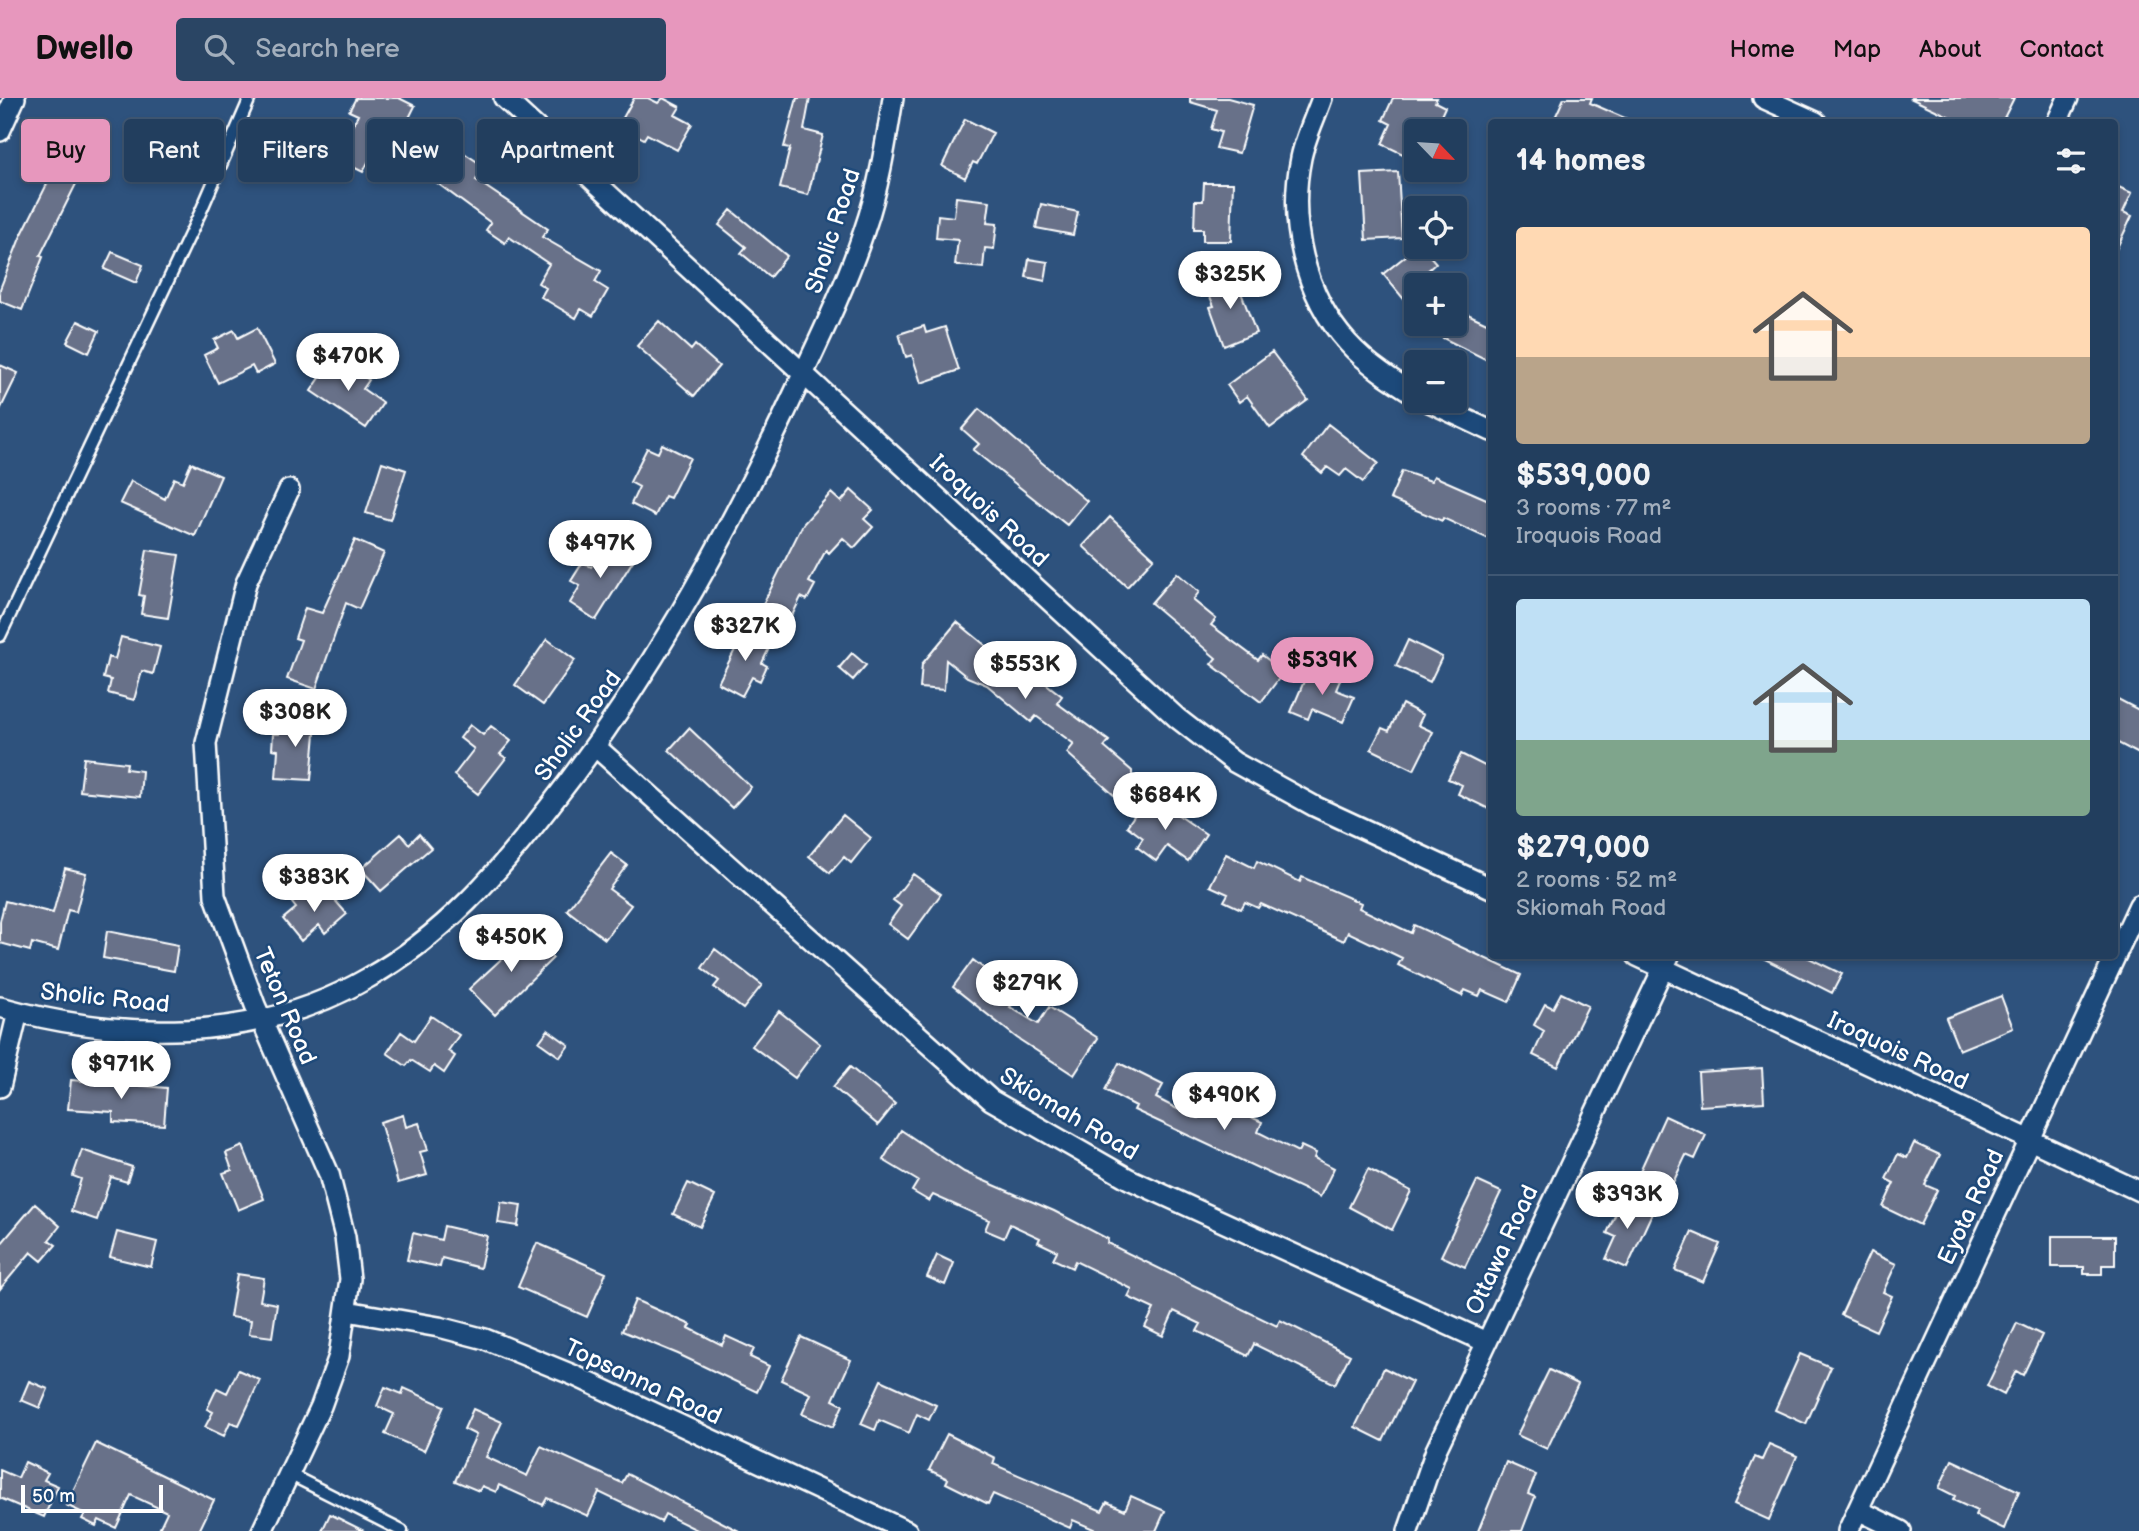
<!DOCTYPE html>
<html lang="en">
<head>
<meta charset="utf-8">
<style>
	body { margin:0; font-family:"Balsamiq Sans",sans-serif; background:#2a4564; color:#f1f3f6; height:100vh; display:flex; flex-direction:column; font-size:26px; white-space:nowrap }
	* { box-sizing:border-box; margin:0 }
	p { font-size:23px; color:#a2aebc }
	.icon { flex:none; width:38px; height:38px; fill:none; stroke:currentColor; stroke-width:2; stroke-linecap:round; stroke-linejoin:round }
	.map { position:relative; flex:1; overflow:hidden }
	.drawer { position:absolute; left:1488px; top:21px; width:630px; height:840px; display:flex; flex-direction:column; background:#223e5e; border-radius:7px; box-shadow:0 4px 10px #0003,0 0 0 2px #3f5773 }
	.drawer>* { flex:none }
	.banner { position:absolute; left:21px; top:21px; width:665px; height:63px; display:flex; gap:14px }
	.needle { width:46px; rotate:115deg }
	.buttons { position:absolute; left:1404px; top:21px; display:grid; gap:14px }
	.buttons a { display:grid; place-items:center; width:63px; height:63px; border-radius:7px; background:#223e5e; box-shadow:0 4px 10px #0003,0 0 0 2px #3f5773; font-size:35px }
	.scale { position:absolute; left:21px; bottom:18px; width:142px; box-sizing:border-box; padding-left:7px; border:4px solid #fff; border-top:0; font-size:19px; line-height:24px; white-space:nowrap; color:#fff; -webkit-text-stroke:5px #1f4a7a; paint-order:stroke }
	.price { position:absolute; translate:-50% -60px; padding:0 16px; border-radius:24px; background:#fff; color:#222; font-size:23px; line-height:46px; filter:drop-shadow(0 2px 4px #0008) }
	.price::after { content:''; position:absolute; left:50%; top:42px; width:21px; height:16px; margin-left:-10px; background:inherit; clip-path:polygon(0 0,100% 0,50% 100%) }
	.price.active { background:#e797bd; color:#111 }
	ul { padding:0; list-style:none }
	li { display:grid; align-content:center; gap:14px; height:371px; padding:0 28px }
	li+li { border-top:2px solid #3f5773 }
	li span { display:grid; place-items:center; height:217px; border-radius:7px; color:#555 }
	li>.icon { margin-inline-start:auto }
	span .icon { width:126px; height:126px; fill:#fffc; stroke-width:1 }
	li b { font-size:30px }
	h2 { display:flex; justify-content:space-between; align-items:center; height:84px; padding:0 28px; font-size:30px }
	.chip { padding:0 24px; border-radius:7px; background:#223e5e; box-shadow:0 4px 10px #0003,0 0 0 2px #3f5773; font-size:24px; line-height:63px }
	.chip.active { background:#e797bd; color:#111 }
	header { display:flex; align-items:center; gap:42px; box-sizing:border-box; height:98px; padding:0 35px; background:#e797bd; color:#111 }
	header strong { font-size:33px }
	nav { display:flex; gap:38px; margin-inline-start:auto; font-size:24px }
	.search { width:490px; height:63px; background:#2a4564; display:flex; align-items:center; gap:18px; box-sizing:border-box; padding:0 24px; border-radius:7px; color:#a2aebc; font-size:26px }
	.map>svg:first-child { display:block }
</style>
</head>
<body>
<header>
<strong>Dwello</strong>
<div class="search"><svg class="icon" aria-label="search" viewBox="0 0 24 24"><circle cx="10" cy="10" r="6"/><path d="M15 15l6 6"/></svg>Search here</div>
<nav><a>Home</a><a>Map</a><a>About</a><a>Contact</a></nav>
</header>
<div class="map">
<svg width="2139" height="1433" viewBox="0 0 2139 1433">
	<rect width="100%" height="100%" fill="#2e527d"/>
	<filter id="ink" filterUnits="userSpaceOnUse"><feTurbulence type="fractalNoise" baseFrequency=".0143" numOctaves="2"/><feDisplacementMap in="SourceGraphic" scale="14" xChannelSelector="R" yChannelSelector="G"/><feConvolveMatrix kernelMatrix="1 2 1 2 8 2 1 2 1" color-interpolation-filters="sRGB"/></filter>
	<g filter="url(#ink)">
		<path fill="#687189" stroke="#fff" stroke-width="2" d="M356,0H399L415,8L399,40L385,32L363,74L335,60L358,17L349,13Z
			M634,0H648L658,5L663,0L680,9L675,17L692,26L677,52L647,36L644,41L619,27Z
			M797,0H810L804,32L823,37L808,97L780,90L790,50L784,49Z
			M1190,0H1228L1253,7L1239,55L1216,50L1221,34L1211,31L1217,12L1190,4Z
			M1393,0H1437L1435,4L1445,9L1434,33H1416V45L1409,59L1382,46L1391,26L1383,22Z
			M1564,0H1592L1590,5L1634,24H1553Z
			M1910,0H2014L2002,24H1961Z
			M965,21L993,35L977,66L973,64L965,80L942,68Z
			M434,35L485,69L476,82L548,131L542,139L601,173L595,184L608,192L593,218L581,211L576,220L541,199L546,190L538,185L549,166L509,139L505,145L486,132L491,125L425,76L435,63L421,54Z
			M54,72L77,84L40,158L43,159L22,212L0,203V191L20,140Z
			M1398,74L1402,140L1366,142L1362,76Z
			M1204,85H1233L1231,143H1203V131H1194L1195,103H1203Z
			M2114,87L2132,95L2123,114L2132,118L2114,156Z
			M956,99L990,103L987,125L997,126L994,151L985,150L983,170L955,167L958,142L936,140L938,117L954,119Z
			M1041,106L1078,114L1073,137L1036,130Z
			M731,112L787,158L770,179L741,155L746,149L719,127Z
			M1417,149H1422L1436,165L1425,175L1435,187H1416V216L1383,176Z
			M112,154L143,167L136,185L104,171Z
			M1029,161L1048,164L1045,183L1026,179Z
			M1235,178L1256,235L1224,248L1210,209L1214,208L1206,189Z
			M1457,211L1491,227V264L1443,240L1450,226H1454Z
			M78,223L99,233L89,255L67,244Z
			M659,223L691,252L695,247L719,268L694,298L637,248Z
			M924,228L926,235L945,229L959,272L921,285L912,257L906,259L899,236Z
			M257,230L275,266L256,276L252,268L218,285L204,257L218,250L214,242L234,232L238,240Z
			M1272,254L1308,302L1270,330L1247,298L1239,304L1227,287Z
			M331,264L341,271L345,266L369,282L363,291L383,305L366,330L311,293Z
			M0,267L18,275L0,312Z
			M979,311L1087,403L1067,427L973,352L979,346L962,331Z
			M1328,326L1378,365L1363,384L1346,371L1340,378L1327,369L1322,375L1303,359Z
			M662,346L690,360L670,400L665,398L655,418L631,406L639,389L630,384L647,350L658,355Z
			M382,364L406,372L390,422L366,415Z
			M191,365L221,378L195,438L120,405L131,383L165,401L174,380L183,384Z
			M1402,373L1431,383L1434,378L1491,403V442L1443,420L1442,423L1390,401Z
			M851,392L873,412L864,421L873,429L854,450L843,440L829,455L826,452L809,484L815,487L807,502L801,499L790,522L762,508L803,426L831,395L841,404Z
			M1110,419L1154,460L1127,489L1083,448Z
			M355,442L384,455L359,511L346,505L316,591L287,581L301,542L295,540L305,510L322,515Z
			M607,444L634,461L596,522L570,505L580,488L571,483L583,464L591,469Z
			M147,452L179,457L168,520L141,516L144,498L139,497Z
			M1177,475L1199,494L1193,502L1216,521L1211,527L1258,562L1262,557L1284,574L1261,604L1211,566L1216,560L1151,505Z
			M957,524L1018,574L1023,568L1062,598L1057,605L1109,643L1104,649L1132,673V679L1115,698L1067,655L1074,646L1036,618L1031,624L987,587L967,579L946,562L944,592L920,590L922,566Z
			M745,532L771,546L762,565L767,568L760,583L752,579L742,598L718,585Z
			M121,539L160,549L153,576L142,573L134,602L108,595L111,582L103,580L108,559L115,561Z
			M547,541L575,562L543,607L515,587Z
			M1408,542L1442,559L1430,584L1396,568Z
			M852,555L866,567L853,582L839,570Z
			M1310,569L1340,582L1336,592L1354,599L1343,624L1312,611L1308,621L1291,614Z
			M2114,599L2139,612V656L2114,643Z
			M1402,606L1423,617L1418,627L1433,634L1414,672L1371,651L1382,630L1389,633Z
			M280,621L316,624L311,682L276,680L278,652L272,651L273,636H279Z
			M470,627L483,637L491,628L511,643L500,656L506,660L478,696L454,677L474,651L460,640Z
			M689,630L751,689L732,710L669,652Z
			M1461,656L1491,671V712L1458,696L1462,687L1448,681Z
			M84,660L127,665L126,671L142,673L140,699L80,693Z
			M1145,702L1161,713L1165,708L1206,736L1188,763L1167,748L1156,763L1137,749L1143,740L1127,728Z
			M843,717L871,740L851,765L844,759L830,775L809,758Z
			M401,736L409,746L419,736L431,750L381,793L361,771Z
			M611,755L627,767L609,791L631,807L605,841L567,812Z
			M1226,756L1254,770L1257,763L1300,784L1302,779L1361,805L1359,810L1411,835L1414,827L1521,877L1509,904L1482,892L1479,898L1465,892L1462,898L1398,867L1402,860L1348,834L1344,843L1261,806L1258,810L1245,804L1241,811L1224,803L1228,796L1210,788Z
			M65,770L86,775L76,814L68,812L58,852L32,845L30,853L0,845V823L5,803L53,815Z
			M913,776L941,796L908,841L888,826L901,808L893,802Z
			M326,792L347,816L325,835L319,827L301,843L283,821L296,810L292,805L305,794L313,803Z
			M107,833L178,847L174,873L103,860Z
			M529,835L553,860L495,917L469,891Z
			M715,851L762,887L743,911L714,889L719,883L702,870Z
			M1759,858H1805L1842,876L1832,895Z
			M973,862L1008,889L1005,892L1016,901L1010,909L1038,926L1049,909L1098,940L1074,977L1017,940L953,889Z
			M1561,895L1588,908L1558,969L1533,957L1544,933L1534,927L1545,906L1553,910Z
			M2001,898L2013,930L1959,952L1946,920Z
			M779,913L820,946L795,980L752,948Z
			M431,918L459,937L448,953L455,958L444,975L434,968L430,974L411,962L406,968L387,955L401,934L414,943Z
			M548,932L569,947L560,959L539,944Z
			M1119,965L1163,987L1156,1000L1189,1017L1199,1020L1208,999L1262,1024L1258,1034L1298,1054L1301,1048L1316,1055L1314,1060L1334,1070L1320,1099L1134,1012L1136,1008L1105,992Z
			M850,969L895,1006L878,1027L833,989Z
			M1762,970L1764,1004L1700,1008L1698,974Z
			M71,982L167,990L164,1027L113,1024V1014L68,1011Z
			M403,1017L406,1029L419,1025L428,1052L420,1054L427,1077L398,1085L380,1024Z
			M1665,1018L1706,1037L1695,1061L1686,1057L1671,1089L1639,1075Z
			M901,1032L964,1074L1054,1113L1108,1141L1107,1145L1277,1228L1280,1222L1350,1257L1335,1286L1254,1246L1248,1258L1197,1233L1201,1226L1174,1213L1163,1238L1145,1229L1154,1211L1128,1199L1132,1191L1075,1163L1072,1170L1053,1161L1057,1153L1038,1144L1040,1140L1010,1126L1004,1140L985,1132L989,1122L933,1097L929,1103L912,1093L918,1083L883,1062Z
			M1914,1045L1940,1057L1925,1087L1937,1092L1920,1127L1883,1109L1894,1085L1886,1081L1898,1056L1907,1060Z
			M243,1048L264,1101L238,1112L223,1075L232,1072L226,1055Z
			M82,1052L132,1069L127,1084L111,1079L97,1122L71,1113L81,1081L73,1078Z
			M1368,1071L1411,1093L1392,1132L1349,1109Z
			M1477,1083L1501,1094L1465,1169L1441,1158Z
			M688,1085L715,1098L700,1129L673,1116Z
			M1623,1100L1653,1113L1627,1170L1606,1161L1616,1139L1607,1135Z
			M501,1104L521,1107L518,1128L498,1125Z
			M35,1106L60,1128L49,1142L56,1147L42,1163L31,1154L0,1191V1147Z
			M444,1128L487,1138L480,1170L442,1160L440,1169L407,1162L413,1135L441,1142Z
			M117,1134L157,1144L151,1169L110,1159Z
			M1692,1134L1720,1146L1703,1184L1675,1172Z
			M2052,1138H2115V1167H2102V1176H2084V1169H2052Z
			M537,1145L606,1175L587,1219L518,1189Z
			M1870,1154L1896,1166L1883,1194L1892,1198L1876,1233L1841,1217Z
			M937,1157L954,1165L945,1187L927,1179Z
			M237,1176L264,1180L260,1203L277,1206L272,1239L249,1236L251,1222L230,1219Z
			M635,1202L691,1227L689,1230L722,1247L726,1238L754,1251L750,1259L769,1268L757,1294L678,1256L622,1233Z
			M2017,1225L2042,1237L2023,1277L2016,1273L2004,1297L1987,1288Z
			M801,1239L851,1262L833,1302L843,1307L833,1329L802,1316L811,1296L781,1282Z
			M1800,1256L1831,1269L1806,1326L1775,1312Z
			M1384,1270L1412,1284L1383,1343L1355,1329Z
			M238,1272L260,1282L239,1327L230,1324L224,1338L205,1329L213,1314L207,1311L217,1290L227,1295Z
			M1549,1272L1578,1286L1547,1351L1517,1337Z
			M881,1282L936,1307L929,1322L917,1316L909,1335L879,1322L875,1332L861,1326Z
			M29,1283L48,1291L40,1310L21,1302Z
			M385,1289L402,1296L404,1290L444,1308L424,1353L385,1336L394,1316L377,1308Z
			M473,1311L502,1324L486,1359L527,1378L541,1348L622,1385L627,1376L739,1433H699L665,1416L661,1424L599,1394L588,1418L547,1400L543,1407L499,1387L496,1394L482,1388L479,1393L455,1383L476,1337L464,1331Z
			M947,1336L995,1360L993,1366L1102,1413L1107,1404L1125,1412L1131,1398L1165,1413L1156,1433H1098L1073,1422L1070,1430L993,1396L988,1406L946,1385L948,1381L929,1372Z
			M96,1345L214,1402L199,1433H158L167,1414L131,1397L116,1430L99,1422L96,1428L82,1421L85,1416L66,1407Z
			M1769,1346L1797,1358L1769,1422L1734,1406L1755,1359L1762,1362Z
			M1952,1362L2019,1393L2004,1431L1975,1417L1977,1413L1953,1402L1955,1398L1939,1390Z
			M25,1364L48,1375L44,1382L58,1388L44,1419L0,1400V1372L18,1380Z
			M1506,1364L1536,1377L1528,1396L1535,1399L1522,1433H1478Z
			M330,1416L364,1433H322Z"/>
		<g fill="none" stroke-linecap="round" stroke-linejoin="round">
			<g stroke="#fff" stroke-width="15">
				<path id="service" d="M0,538L201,113L250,0
					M289,1376L402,1433"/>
			</g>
			<g stroke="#fff" stroke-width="24">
				<path id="minor" d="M504,0L1177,620L1234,664L1314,708L1491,790
					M1322,0C1315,20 1305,40 1301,60C1288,123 1304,197 1348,245C1367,266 1392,282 1416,297
					M1763,0L1816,24
					M2057,24L2068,0
					M0,33L15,0
					M1427,303L1491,333
					M596,649L991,1002L1129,1081L1486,1244
					M1637,858L2139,1093
					M0,909C122,943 257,945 368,880C443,838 497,776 549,709C644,588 718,456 784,317C812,256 843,196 864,133C879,90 886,44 893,0
					M0,989L18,914
					M347,1213L439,1229L485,1241L573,1277L907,1433
					M1858,1412L1901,1433
					M262,1433L321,1308L339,1258L350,1181L345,1139L329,1076L255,907L215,798L206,645L246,485L289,392
					M1408,1433L1436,1352L1669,858
					M1848,1433L2139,807"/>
			</g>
			<use href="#service" stroke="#1f4a7a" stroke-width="10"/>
			<use href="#minor" stroke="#1f4a7a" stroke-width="19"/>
		</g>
	</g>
	<g text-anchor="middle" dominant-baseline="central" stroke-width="5" stroke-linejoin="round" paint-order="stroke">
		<g font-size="24" fill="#fff" stroke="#1f4a7a">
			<text transform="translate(833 133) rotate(-72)">Sholic Road</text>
			<text transform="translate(989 413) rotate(43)">Iroquois Road</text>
			<text transform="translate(578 628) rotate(-54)">Sholic Road</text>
			<text transform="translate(105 900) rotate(6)">Sholic Road</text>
			<text transform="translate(285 908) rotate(67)">Teton Road</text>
			<text transform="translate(1898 953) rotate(25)">Iroquois Road</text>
			<text transform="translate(1069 1016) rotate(31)">Skiomah Road</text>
			<text transform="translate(1971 1109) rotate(-65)">Eyota Road</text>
			<text transform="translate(1502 1152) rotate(-65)">Ottawa Road</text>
			<text transform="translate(643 1284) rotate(25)">Topsanna Road</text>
		</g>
	</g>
</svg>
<div class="buttons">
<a><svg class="needle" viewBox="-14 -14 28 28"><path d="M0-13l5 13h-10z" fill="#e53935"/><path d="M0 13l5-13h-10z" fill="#a2aebc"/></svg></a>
<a><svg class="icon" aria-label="locate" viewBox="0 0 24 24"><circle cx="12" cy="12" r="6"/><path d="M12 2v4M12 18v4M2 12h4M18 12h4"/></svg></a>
<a>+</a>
<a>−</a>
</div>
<div class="scale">50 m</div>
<b class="price" style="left:1230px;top:213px">$325K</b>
<b class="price" style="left:348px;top:295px">$470K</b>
<b class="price" style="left:600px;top:482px">$497K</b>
<b class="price" style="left:745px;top:565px">$327K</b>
<b class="price active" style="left:1322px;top:599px">$539K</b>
<b class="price" style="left:1025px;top:603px">$553K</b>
<b class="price" style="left:295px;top:651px">$308K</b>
<b class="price" style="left:1165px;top:734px">$684K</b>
<b class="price" style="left:314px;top:816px">$383K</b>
<b class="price" style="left:511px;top:876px">$450K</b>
<b class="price" style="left:1027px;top:922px">$279K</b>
<b class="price" style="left:121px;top:1003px">$971K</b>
<b class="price" style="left:1224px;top:1034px">$490K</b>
<b class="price" style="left:1627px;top:1133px">$393K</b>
<div class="banner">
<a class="chip active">Buy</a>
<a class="chip">Rent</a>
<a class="chip">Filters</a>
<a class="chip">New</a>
<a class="chip">Apartment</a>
</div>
<section class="drawer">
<h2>14 homes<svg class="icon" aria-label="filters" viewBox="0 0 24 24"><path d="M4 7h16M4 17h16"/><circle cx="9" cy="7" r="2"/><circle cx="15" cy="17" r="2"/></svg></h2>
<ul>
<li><span style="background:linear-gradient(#ffd9b3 60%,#b9a48a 0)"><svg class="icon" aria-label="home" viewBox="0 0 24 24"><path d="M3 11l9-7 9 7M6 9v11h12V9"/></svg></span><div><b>$539,000</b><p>3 rooms · 77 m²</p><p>Iroquois Road</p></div></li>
<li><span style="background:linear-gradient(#bfe0f5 65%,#7fa58c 0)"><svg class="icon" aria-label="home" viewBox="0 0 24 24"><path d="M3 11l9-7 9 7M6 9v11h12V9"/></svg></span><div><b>$279,000</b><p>2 rooms · 52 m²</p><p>Skiomah Road</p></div></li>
</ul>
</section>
</div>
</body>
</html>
